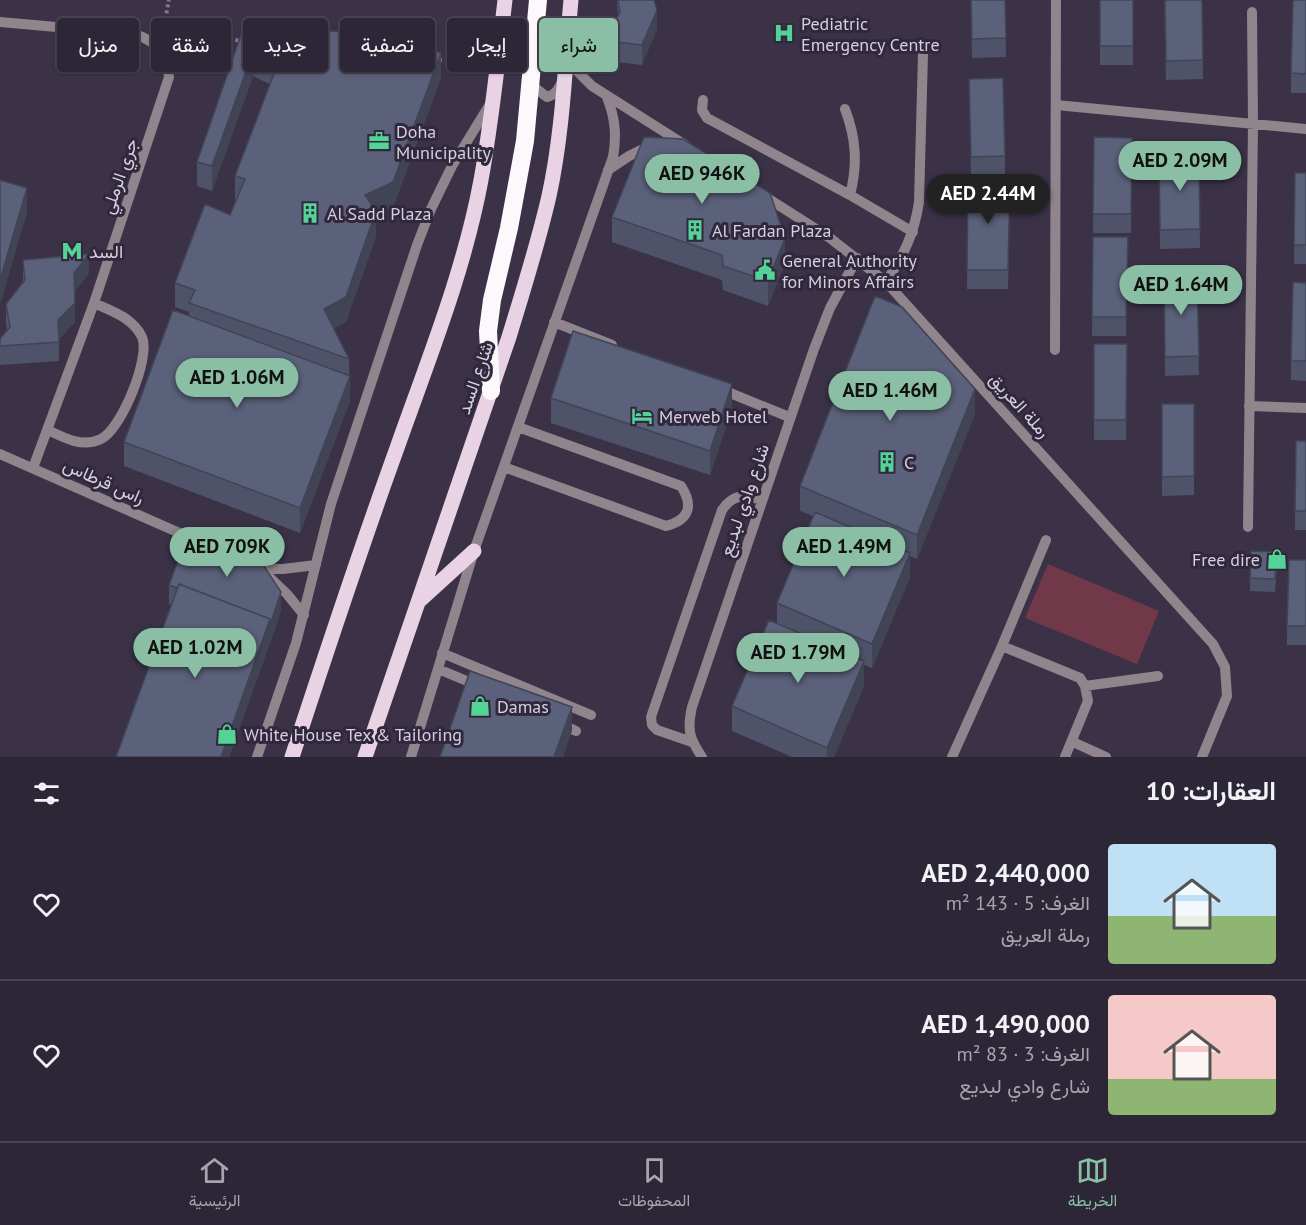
<!DOCTYPE html>
<html lang="ar">
<head>
<meta charset="utf-8">
<style>
	body { margin:0; font-family:"PT Sans",Vazirmatn,sans-serif; background:#383242; color:#f1f3f6; direction:rtl; height:100vh; display:flex; flex-direction:column; font-size:22px; white-space:nowrap }
	* { box-sizing:border-box; margin:0 }
	p { font-size:20px; color:#a6a5ad }
	.icon { flex:none; width:33px; height:33px; fill:none; stroke:currentColor; stroke-width:2; stroke-linecap:round; stroke-linejoin:round }
	.map { position:relative; height:757px; overflow:hidden; direction:ltr }
	.sheet { display:flex; flex-direction:column; background:#2c2636; flex:1 }
	.sheet>* { flex:none }
	.top-card { position:absolute; left:18px; top:18px; width:600px; height:54px; direction:rtl; display:flex; gap:12px }
	.price { position:absolute; translate:-50% -51px; padding:0 14px; border-radius:21px; background:#8abfa5; color:#111; font-size:20px; line-height:39px; filter:drop-shadow(0 2px 3px #0008) }
	.price::after { content:''; position:absolute; left:50%; top:36px; width:18px; height:14px; margin-left:-9px; background:inherit; clip-path:polygon(0 0,100% 0,50% 100%) }
	.price.active { background:#222; color:#fff }
	ul { padding:0; list-style:none }
	li { display:flex; align-items:center; gap:18px; height:150px; padding:0 30px }
	li+li { border-top:2px solid #484351 }
	li span { display:grid; place-items:center; flex:none; width:168px; height:120px; border-radius:6px; color:#555 }
	li>.icon { margin-inline-start:auto }
	span .icon { width:72px; height:72px; fill:#fffc; stroke-width:1 }
	li b { font-size:26px }
	h2 { display:flex; justify-content:space-between; align-items:center; height:72px; padding:0 30px; font-size:26px }
	.chip { padding:0 21px; border-radius:6px; background:#2c2636; box-shadow:0 2px 4px #0004,0 0 0 2px #484351; font-size:21px; line-height:54px }
	.chip.active { background:#8abfa5; color:#111 }
	.dock { display:flex; justify-content:space-around; align-items:center; height:84px; border-top:2px solid #484351; background:#2c2636; font-size:16px; color:#a6a5ad }
	.dock a { display:grid; justify-items:center; gap:3px }
	.dock .active { color:#8abfa5 }
	.map>svg:first-child { display:block }
</style>
</head>
<body>
<div class="map">
<svg width="1306" height="757" viewBox="0 0 1306 757">
	<rect width="100%" height="100%" fill="#3b3248"/>
	<path fill="#703849" d="M1048,564L1159,611L1137,664L1025,618Z"/>
	<g fill="none" stroke-linecap="round" stroke-linejoin="round">
		<path stroke="#7e7789" stroke-width="4" stroke-dasharray="3 3" stroke-linecap="butt" d="M163,31L169,0
			M176,47L228,39L243,41
			M439,60L482,64"/>
		<path stroke="#90858d" stroke-width="10" d="M0,22L135,34C159,43 166,52 169,77L94,303L33,468
			M566,60L592,86L685,145
			M530,84L547,97C556,95 559,88 563,80
			M703,100L702,110L707,118L850,195L913,232
			M1056,105L1306,129
			M845,109C856,138 858,164 850,195
			M608,170L629,156L649,146
			M761,194L830,238L886,282L1213,644L1225,667L1227,696L1202,757
			M886,282C904,254 914,235 919,202L923,54
			M554,322L612,345
			M1055,350L1056,0
			M718,388L789,417
			M1249,406L1306,408
			M48,430C64,438 83,448 101,439C121,430 151,357 142,337C133,318 112,311 94,303
			M0,454L200,542
			M504,467L666,526C689,520 694,506 681,486L518,427
			M1248,527L1253,124L1252,12
			M259,568L283,569L316,565
			M263,571L287,594L304,615
			M1002,646L1080,678L1085,686L1088,701L1065,757
			M442,653L591,715
			M438,669L479,686
			M1085,686L1158,676
			M559,723L576,731
			M692,742L657,730L652,725L651,717L722,510C734,493 743,495 762,500
			M1073,742L1106,757
			M257,757L296,643L331,504L417,245L431,209L452,166L490,104
			M411,757L474,551L613,157C617,135 615,118 607,97
			M702,757C689,738 687,729 692,707L814,349L830,308L857,258
			M952,757L1002,646L1046,540"/>
		<path stroke="#e8d2e4" stroke-width="15" d="M418,602L474,551
			M292,757C326,653 360,550 397,448C428,360 464,272 481,180C492,120 498,60 505,0
			M365,757L509,337C523,291 538,244 549,196C563,132 565,65 571,0"/>
		<path stroke="#fdf8fc" stroke-width="18" d="M491,391L488,331L492,300L509,228L525,141L538,0"/>
	</g>
	<path fill="#4e5369" d="M617,0H654L657,29L642,65L617,62L613,45V25L618,16Z
		M971,0H1005L1006,57L972,58Z
		M1100,0H1133V65H1100Z
		M1164,0H1202L1203,79L1166,80Z
		M1306,0V93H1291V73Z
		M242,32L262,40L298,44L441,78L393,207L376,215V236L346,322L334,328L349,359L350,401L300,533L124,466V442L189,316V312L175,307V283L230,215L236,201H235V176L270,84L253,76L212,191L197,186V162Z
		M969,79L1005,156V176H971Z
		M1094,137L1132,138L1131,233H1093Z
		M1199,154L1200,248L1160,249L1159,155Z
		M1295,173H1306V264H1294Z
		M968,181H1010L1008,289H967Z
		M612,217L785,262L768,306L723,290L722,280L612,242Z
		M1093,237H1128L1126,336H1092Z
		M23,260L89,273L75,291V322L59,339V361L0,365V339L7,330L6,323V304L23,282Z
		M1197,275L1199,375L1165,376L1164,276Z
		M1306,283V381L1291,380V361Z
		M1094,344H1127L1126,440H1094Z
		M551,398L732,409L710,475L551,423Z
		M1162,404H1194V495L1162,496Z
		M975,414L917,559L910,556V577L872,668L864,665V686L834,757H792L732,731V706L777,624V603L813,516L800,511V486Z
		M1306,441V530H1295V511Z
		M1306,560V645H1287V626Z
		M1277,565L1275,592L1250,591V578Z
		M169,585L281,611L229,757H116L171,605L169,604Z"/>
	<path fill="#404455" d="M657,10V29L642,65V45Z
		M253,52V76L212,191V166Z
		M441,53V78L393,207L376,215V236L346,322L324,333V309L365,195Z
		M27,188V213L0,305V280Z
		M785,238V262L768,306V281Z
		M89,254V273L74,292V273Z
		M75,303V322L58,339V320Z
		M350,376V401L300,533V508Z
		M732,384V409L710,475V451Z
		M975,389V414L917,559V535Z
		M910,553V577L872,668V644Z
		M281,592V611L270,644V625Z
		M270,619V644L229,757H221Z
		M864,661V686L834,757H827V748Z
		M572,707V731L563,757H554Z"/>
	<path fill="#5b617a" stroke="#404455" stroke-width="1.5" d="M618,0H654L657,10L642,45L617,42L613,25L620,12Z
		M971,0H1005L1006,38L972,39Z
		M1100,0H1133V46H1100Z
		M1165,0H1202L1203,60L1166,61Z
		M1293,0H1306V74L1291,73Z
		M304,29L383,35L441,53L393,182L365,195L376,211L346,297L324,309L349,359L189,303L195,290L175,283L205,204L230,215L245,179L235,176L278,63L253,52L212,166L197,162L242,32L262,40L266,33L298,44Z
		M1003,78L1005,156L971,157L969,79Z
		M644,137L683,139L770,193L785,238L768,281L723,266L722,255L612,217Z
		M1094,137L1132,138L1131,214H1093Z
		M1199,154L1200,229L1160,230L1159,155Z
		M1295,173H1306V245H1294Z
		M0,180L27,188L0,280Z
		M968,181H1010L1008,270H967Z
		M1093,237H1128L1126,317H1092Z
		M89,254L74,273L75,303L58,320L59,342L0,346V339L10,327L6,304L25,280L23,260Z
		M1197,275L1199,356L1165,357L1164,276Z
		M1293,282L1306,283V361H1291Z
		M875,296L902,307L975,389L917,535L800,486Z
		M173,310L350,376L300,508L124,442Z
		M573,331L732,384L710,451L551,398Z
		M1094,344H1127L1126,420H1094Z
		M1162,404H1194V476L1162,477Z
		M1296,441H1306V511H1295Z
		M815,512L910,553L872,644L777,603Z
		M187,536L262,563L281,592L270,625V619L179,584L177,588L169,585Z
		M1251,551L1277,552L1275,579L1250,578Z
		M1289,560H1306V626H1287Z
		M179,584L270,619L221,757H116Z
		M769,620L864,661L827,748L732,706Z
		M470,671L572,707L554,757H440Z"/>
	<defs>
		<g id="hospital-bare" transform="scale(1.62)"><path d="M-5-5h3v3.5h4V-5h3V5h-3V1.5h-4V5h-3Z" fill="#53d396" stroke="#31283e" stroke-width="2.5" paint-order="stroke"/></g>
		<g id="office-bare" transform="scale(1.62)"><path d="M-6-3h4V-5.5h4V-3h4V5H-6ZM-1-4.5V-3h2v-1.5ZM-6 0V1H6V0Z" fill="#53d396" stroke="#31283e" stroke-width="2.5" paint-order="stroke"/></g>
		<g id="building-bare" transform="scale(1.62)"><path d="M-4-6H4V6H1V3H-1V6H-4ZM-2.5-4.3h1.7v1.8h-1.7ZM.8-4.3h1.7v1.8H.8ZM-2.5-1h1.7V.8h-1.7ZM.8-1h1.7V.8H.8Z" fill="#53d396" stroke="#31283e" stroke-width="2.5" paint-order="stroke"/></g>
		<g id="metro-bare" transform="scale(1.62)"><path d="M-5.5 5V-5H-3L0 0L3-5H5.5V5H3V-.5L0 4L-3-.5V5Z" fill="#53d396" stroke="#31283e" stroke-width="2.5" paint-order="stroke"/></g>
		<g id="civic-bare" transform="scale(1.62)"><path d="M-.6-6.5H3V-4.5H.6V-3L4-1V1h2V6H-6V1h2V-1L-.6-3ZM-1.2 2.5V6h2.4V2.5Z" fill="#53d396" stroke="#31283e" stroke-width="2.5" paint-order="stroke"/></g>
		<g id="hotel-bare" transform="scale(1.62)"><path d="M-6-4.5h1.5V1H6V5H4.5V3h-9V5H-6ZM-4 0a1.8 1.8 0 1 1 3.6 0ZM.5 0V-2.5h3Q6-2.5 6 0Z" fill="#53d396" stroke="#31283e" stroke-width="2.5" paint-order="stroke"/></g>
		<g id="shop-bare" transform="scale(1.62)"><path d="M-5-2.5h2.3a2.7 3.5 0 0 1 5.4 0H5L5.5 6h-11ZM-1.5-2.5h3a1.5 2.3 0 0 0-3 0Z" fill="#53d396" stroke="#31283e" stroke-width="2.5" paint-order="stroke"/></g>
	</defs>
	<g fill-rule="evenodd">
		<use href="#hospital-bare" x="784" y="33"/>
		<use href="#office-bare" x="379" y="141"/>
		<use href="#building-bare" x="310" y="213"/>
		<use href="#building-bare" x="695" y="230"/>
		<use href="#metro-bare" x="72" y="251"/>
		<use href="#civic-bare" x="765" y="270"/>
		<use href="#hotel-bare" x="642" y="416"/>
		<use href="#building-bare" x="887" y="462"/>
		<use href="#shop-bare" x="1277" y="559"/>
		<use href="#shop-bare" x="480" y="706"/>
		<use href="#shop-bare" x="227" y="734"/>
	</g>
	<g text-anchor="middle" dominant-baseline="central" stroke-width="6" stroke-linejoin="round" paint-order="stroke">
		<g font-size="18" fill="#d5d0de" stroke="#31283e" text-anchor="start">
			<text x="801" y="23">Pediatric<tspan x="801" dy="21">Emergency Centre</tspan></text>
			<text x="396" y="131">Doha<tspan x="396" dy="21">Municipality</tspan></text>
			<text x="327" y="213">Al Sadd Plaza</text>
			<text x="712" y="230">Al Fardan Plaza</text>
			<text x="89" y="251">السد</text>
			<text x="782" y="260">General Authority<tspan x="782" dy="21">for Minors Affairs</tspan></text>
			<text x="659" y="416">Merweb Hotel</text>
			<text x="904" y="462">C</text>
			<text x="1260" y="559" text-anchor="end">Free dire</text>
			<text x="497" y="706">Damas</text>
			<text x="244" y="734">White House Tex &amp; Tailoring</text>
		</g>
		<g font-size="18" fill="#d5d0de" stroke="#31283e">
			<text transform="translate(119 176) rotate(-71)">جري الرملي</text>
			<text transform="translate(475 378) rotate(-71)">شارع السد</text>
			<text transform="translate(1020 405) rotate(48)">رملة العريق</text>
			<text transform="translate(104 481) rotate(24)">راس قرطاس</text>
			<text transform="translate(744 500) rotate(-71)">شارع وادي لبديع</text>
		</g>
	</g>
</svg>
<b class="price" style="left:1180px;top:192px">AED 2.09M</b>
<b class="price" style="left:702px;top:205px">AED 946K</b>
<b class="price active" style="left:988px;top:225px">AED 2.44M</b>
<b class="price" style="left:1181px;top:316px">AED 1.64M</b>
<b class="price" style="left:237px;top:409px">AED 1.06M</b>
<b class="price" style="left:890px;top:422px">AED 1.46M</b>
<b class="price" style="left:227px;top:578px">AED 709K</b>
<b class="price" style="left:844px;top:578px">AED 1.49M</b>
<b class="price" style="left:195px;top:679px">AED 1.02M</b>
<b class="price" style="left:798px;top:684px">AED 1.79M</b>
<div class="top-card">
<a class="chip active">شراء</a>
<a class="chip">إيجار</a>
<a class="chip">تصفية</a>
<a class="chip">جديد</a>
<a class="chip">شقة</a>
<a class="chip">منزل</a>
</div>
</div>
<section class="sheet">
<h2>العقارات: 10<svg class="icon" aria-label="filters" viewBox="0 0 24 24"><path d="M4 7h16M4 17h16"/><circle cx="9" cy="7" r="2"/><circle cx="15" cy="17" r="2"/></svg></h2>
<ul>
<li><span style="background:linear-gradient(#bfe0f5 60%,#8fb573 0)"><svg class="icon" aria-label="home" viewBox="0 0 24 24"><path d="M3 11l9-7 9 7M6 9v11h12V9"/></svg></span><div><b>AED 2,440,000</b><p>الغرف: 5 · 143 m²</p><p>رملة العريق</p></div><svg class="icon" aria-label="heart" viewBox="0 0 24 24"><path d="M12 20l-8-8c-3-5 5-10 8-4 3-6 11-1 8 4z"/></svg></li>
<li><span style="background:linear-gradient(#f6c9c9 70%,#8fb573 0)"><svg class="icon" aria-label="home" viewBox="0 0 24 24"><path d="M3 11l9-7 9 7M6 9v11h12V9"/></svg></span><div><b>AED 1,490,000</b><p>الغرف: 3 · 83 m²</p><p>شارع وادي لبديع</p></div><svg class="icon" aria-label="heart" viewBox="0 0 24 24"><path d="M12 20l-8-8c-3-5 5-10 8-4 3-6 11-1 8 4z"/></svg></li>
</ul>
</section>
<nav class="dock">
<a class="active"><svg class="icon" aria-label="map" viewBox="0 0 24 24"><path d="M3 6l6-2 6 2 6-2v14l-6 2-6-2-6 2zM9 4v14M15 6v14"/></svg>الخريطة</a>
<a><svg class="icon" aria-label="saved" viewBox="0 0 24 24"><path d="M7 4h10v16l-5-4-5 4z"/></svg>المحفوظات</a>
<a><svg class="icon" aria-label="home" viewBox="0 0 24 24"><path d="M3 11l9-7 9 7M6 9v11h12V9"/></svg>الرئيسية</a>
</nav>
</body>
</html>
